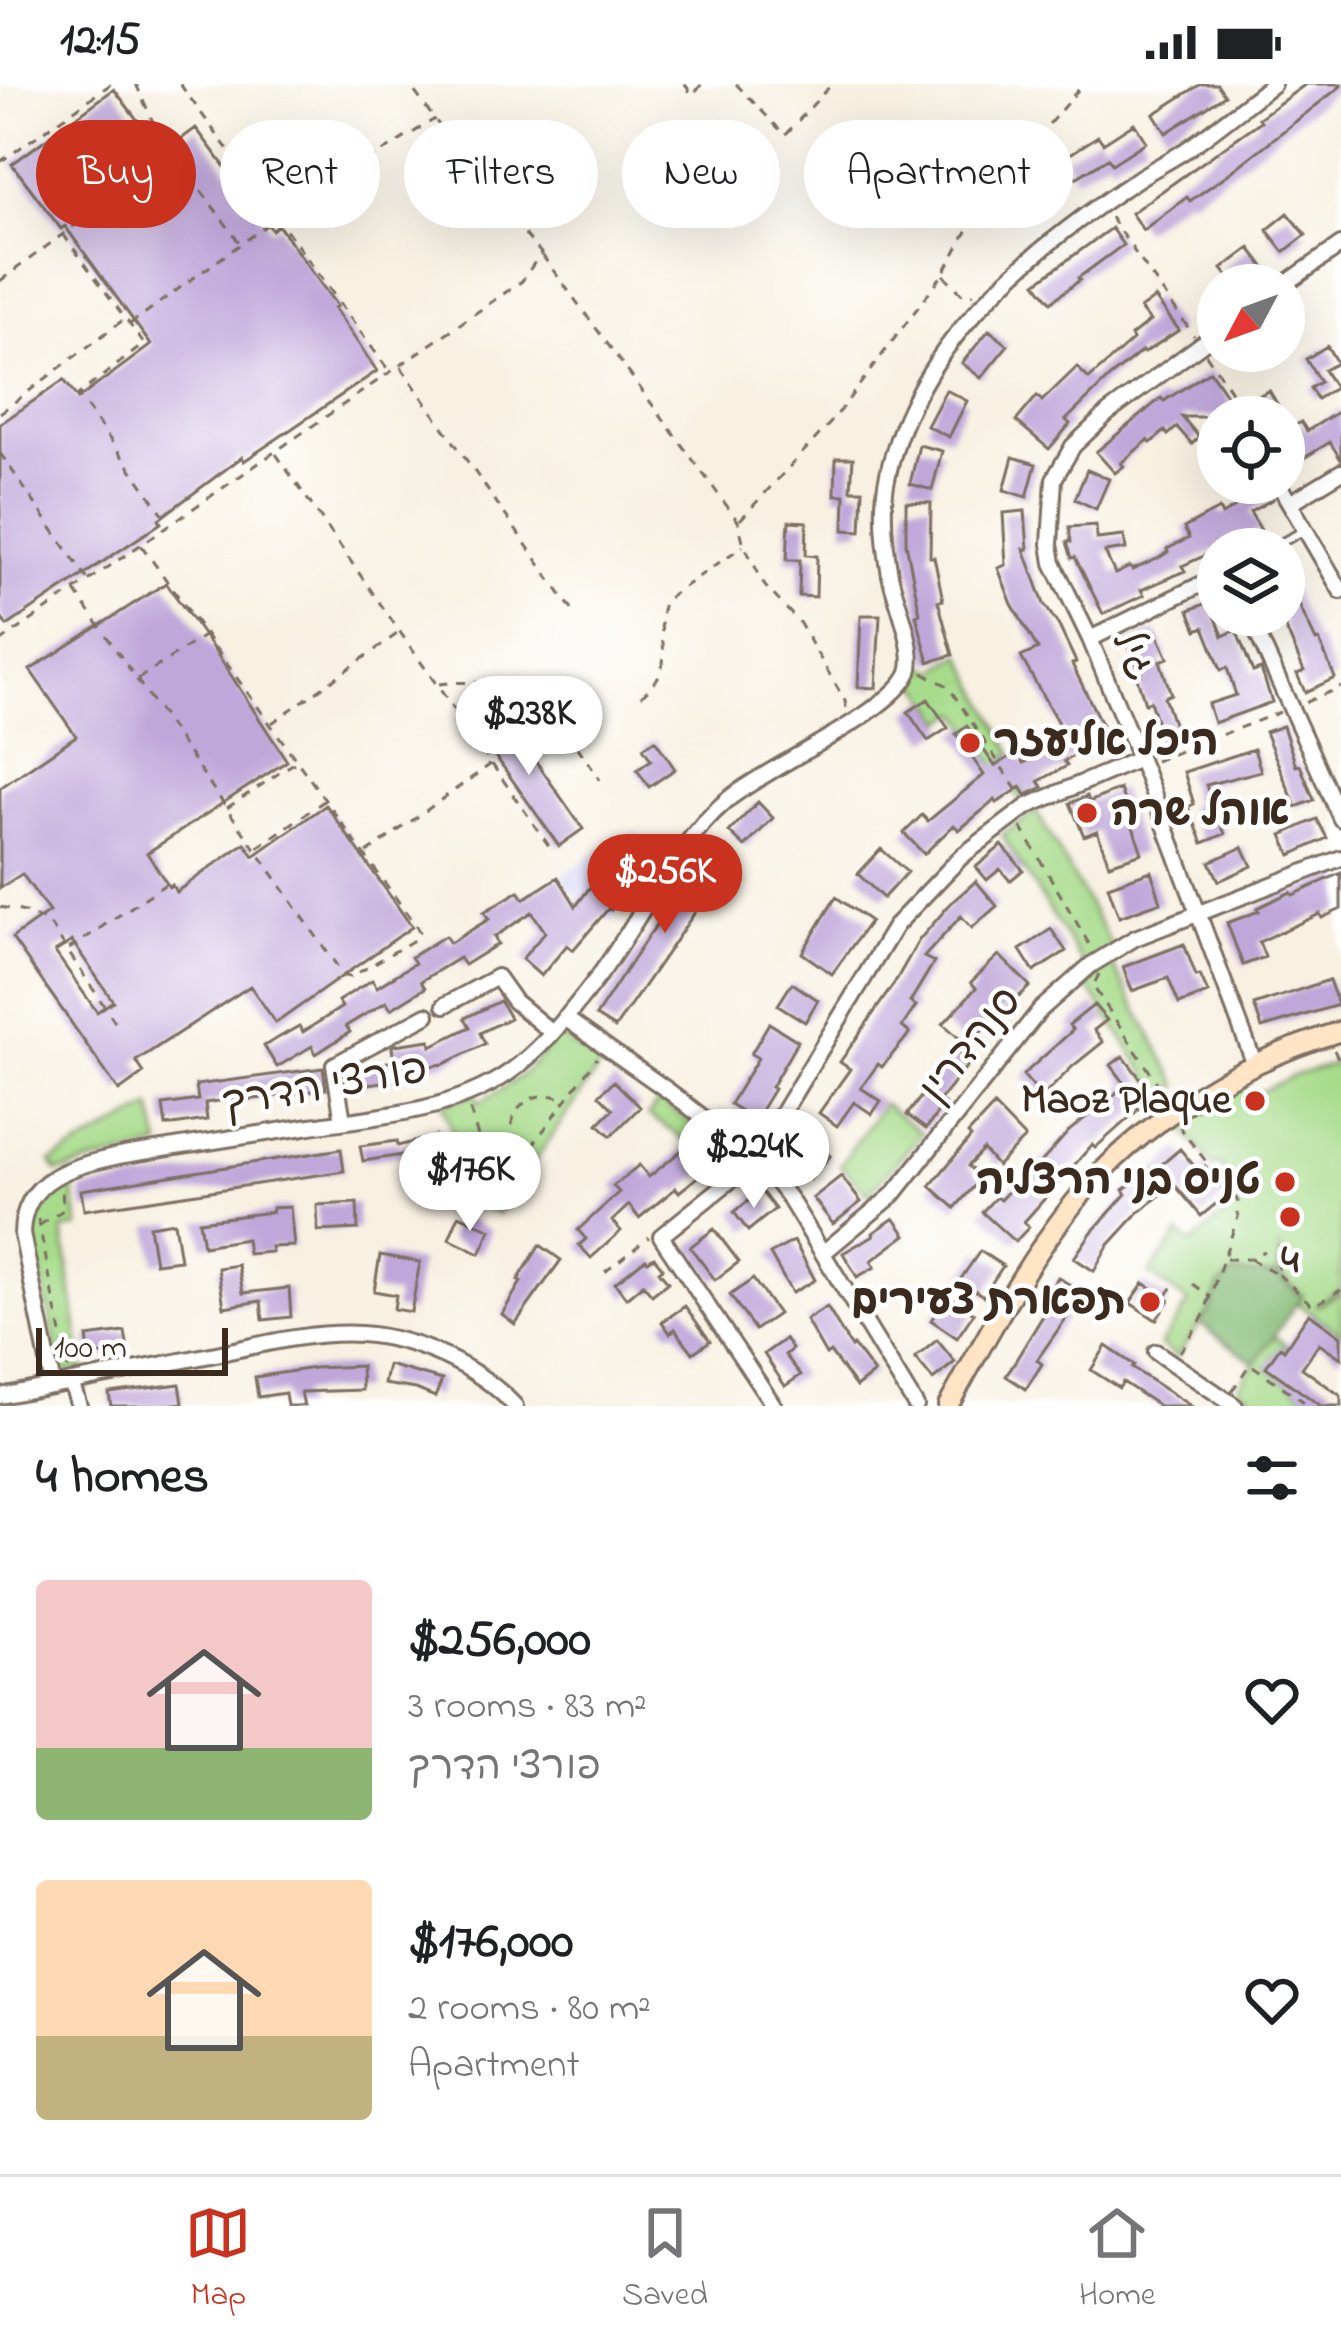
<!DOCTYPE html>
<html lang="en">
<head>
<meta charset="utf-8">
<style>
	body { margin:0; font-family:"Indie Flower","Playpen Sans Hebrew",sans-serif; background:#f2f2f2; color:#202124; height:100vh; display:flex; flex-direction:column; font-size:45px; white-space:nowrap }
	* { box-sizing:border-box; margin:0 }
	p { font-size:39px; color:#757577 }
	.icon { flex:none; width:66px; height:66px; fill:none; stroke:currentColor; stroke-width:2; stroke-linecap:round; stroke-linejoin:round }
	.map { position:relative; height:1322px; overflow:hidden }
	.side { display:flex; flex-direction:column; background:#fff; flex:1 }
	.side>* { flex:none }
	.banner { position:absolute; left:36px; top:36px; width:1269px; height:108px; display:flex; gap:24px }
	.needle { width:78px; rotate:229deg }
	.buttons { position:absolute; left:1197px; top:180px; display:grid; gap:24px }
	.buttons a { display:grid; place-items:center; width:108px; height:108px; border-radius:50%; background:#fff; box-shadow:0 12px 48px #0002; font-size:60px }
	.scale { position:absolute; left:36px; bottom:30px; width:192px; box-sizing:border-box; padding-left:12px; border:6px solid #3b2a1e; border-top:0; font-size:33px; line-height:42px; white-space:nowrap; color:#3b2a1e; -webkit-text-stroke:9px #fff; paint-order:stroke }
	.price { position:absolute; translate:-50% -102px; padding:0 27px; border-radius:42px; background:#fff; color:#222; font-size:39px; line-height:78px; filter:drop-shadow(0 3px 6px #0008) }
	.price::after { content:''; position:absolute; left:50%; top:72px; width:36px; height:27px; margin-left:-18px; background:inherit; clip-path:polygon(0 0,100% 0,50% 100%) }
	.price.current { background:#c8321e; color:#fff }
	ul { padding:0; list-style:none }
	li { display:flex; align-items:center; gap:36px; height:300px; padding:0 36px }
	li span { display:grid; place-items:center; flex:none; width:336px; height:240px; border-radius:12px; color:#555 }
	li>.icon { margin-inline-start:auto }
	span .icon { width:144px; height:144px; fill:#fffc; stroke-width:1 }
	li b { font-size:51px }
	h2 { display:flex; justify-content:space-between; align-items:center; height:144px; padding:0 36px; font-size:51px }
	.pill { padding:0 42px; border-radius:54px; background:#fff; box-shadow:0 12px 48px #0002; font-size:42px; line-height:108px }
	.pill.current { background:#c8321e; color:#fff }
	.status { display:flex; justify-content:space-between; align-items:center; height:84px; padding:0 60px; background:#fff; direction:ltr }
	.status svg { height:33px; fill:currentColor }
	.tabs { display:flex; justify-content:space-around; align-items:center; height:168px; border-top:3px solid #e0e0e0; background:#fff; font-size:33px; color:#757577 }
	.tabs a { display:grid; justify-items:center; gap:6px }
	.tabs .current { color:#c8321e }
	.map>svg:first-child { display:block }
</style>
</head>
<body>
<div class="status"><b>12:15</b><svg viewBox="0 0 49 12"><path d="M0 12V9h3v3zM5 12V6h3v6zM10 12V3h3v9zM15 12V0h3v12zM26 1h20v11H26zM47 4h2v5h-2z"/></svg></div>
<div class="map">
<svg width="1341" height="1322" viewBox="0 0 1341 1322">
	<rect width="100%" height="100%" fill="#fff"/>
	<filter id="ink" filterUnits="userSpaceOnUse"><feTurbulence type="fractalNoise" baseFrequency=".00833" numOctaves="2"/><feDisplacementMap in="SourceGraphic" scale="24" xChannelSelector="R" yChannelSelector="G"/><feConvolveMatrix kernelMatrix="1 2 1 2 8 2 1 2 1" color-interpolation-filters="sRGB"/></filter>
	<filter id="wash" filterUnits="userSpaceOnUse"><feTurbulence type="fractalNoise" baseFrequency=".004" numOctaves="4" result="noise"/><feDisplacementMap in="SourceGraphic" scale="48" xChannelSelector="R" yChannelSelector="G"/><feGaussianBlur stdDeviation="2.7" result="paint"/><feColorMatrix in="noise" values="0 0 0 0 0 0 0 0 0 0 0 0 0 0 0 0 0 1.4 0 .05"/><feComposite in="paint" operator="in"/></filter>
	<g filter="url(#wash)">
		<rect width="100%" height="100%" fill="#f8f1e2"/>
		<path fill="#d8d7f8" d="M634,748L661,769L612,837L570,805L561,794L591,771Z"/>
		<path fill="#a7db8b" stroke="#718254" stroke-width="3" d="M962,570L1012,669L1003,676L1028,716L1022,720L959,628L945,637L920,601L907,592L912,578L936,587Z
			M1036,727L1114,866L1107,871L1179,1002L1162,1013L1082,894L1088,888L1080,875L1002,751Z
			M559,951L580,968L589,958L608,971L498,1130L455,1109L463,1079L443,1021L475,1009L479,1018C519,998 530,984 559,951Z
			M1335,980L1341,990V1204L1316,1220L1317,1222L1341,1208V1249L1298,1220L1303,1212L1279,1189L1280,1162L1277,1191H1234L1220,1201L1210,1225L1177,1273L1160,1261L1189,1219L1149,1190L1179,1150L1192,1160L1241,1117L1219,1080L1213,1082L1185,1047L1187,1032L1244,999L1252,1012L1295,991Z
			M659,1017L741,1073L730,1087L648,1031Z
			M883,1020L922,1049L868,1110L840,1081Z
			M152,1023L161,1062L57,1088L51,1078Z
			M71,1090L79,1143L63,1146L83,1285L61,1289L33,1148C33,1113 43,1106 71,1090Z
			M1274,1252L1287,1261L1283,1266L1280,1264L1267,1284L1321,1322H1265L1238,1303Z"/>
		<path fill="#85bb77" stroke="#60724a" stroke-width="3" d="M1234,1190L1277,1191L1301,1213L1255,1279L1200,1240L1210,1225L1220,1201Z"/>
		<g id="blocks">
			<path fill="#c0a7da" fill-rule="evenodd" d="M1201,0H1217L1225,11L1166,49L1154,30Z
				M1306,0H1341V2L1231,88L1190,117L1187,113L1143,146L1131,129L1261,37L1259,34Z
				M114,5L162,69L196,44L272,146L278,141L337,222L334,224L377,287L244,377L242,373L159,435L161,439L7,542L0,532V340L64,296L78,315L151,261L65,142L61,145L12,80Z
				M1134,39L1146,58L1112,80L1108,74L1076,94L1064,74L1098,52L1103,59Z
				M1288,129L1306,151L1284,168L1267,146Z
				M1111,144L1123,161L1078,194L1080,196L1051,218L1036,199Z
				M1250,164L1265,184L1243,201H1235L1222,185Z
				M1155,214L1179,246L1144,269L1142,267L1110,293L1066,336L1070,340L1049,365L1016,337L1037,312L1042,317L1077,283L1089,295L1133,256L1131,252L1150,237L1140,225Z
				M989,246L1008,261L981,294L962,279Z
				M1327,262L1337,279L1324,286L1335,304L1317,315L1310,304L1320,298L1306,275Z
				M1210,287L1236,325L1269,306L1291,344L1301,338L1307,347L1341,326V376L1330,358L1291,382L1284,370V333H1182L1199,353L1192,360L1177,343L1168,351L1165,347L1151,359L1148,356L1121,379L1124,382L1115,389L1096,368L1161,314L1164,317Z
				M946,306L967,317L949,353L927,342Z
				M919,361L942,367L932,406L910,400Z
				M1013,373L1036,380L1027,413L1004,406Z
				M836,374H853L851,406H863L861,447L844,446L845,411H835Z
				M1087,386L1109,395L1096,425L1075,415Z
				M1259,399H1264L1273,415L1250,428L1261,446L1182,482L1185,487L1141,506L1144,511L1103,530L1075,473L1072,474L1067,458H1071L1069,443L1096,441L1097,455L1124,452L1126,465L1105,468L1115,490L1130,483L1132,486L1159,474L1168,468L1167,465L1189,454L1184,444L1219,425L1222,431L1254,412L1250,404Z
				M906,418L931,419L930,473H934L943,516L938,517L953,571L929,578L916,531L920,530L906,459Z
				M1025,427L1028,465H1024L1044,520L1059,542L1076,578L1072,580L1108,654L1064,677L1067,682L1039,697L1043,703L1026,711L1021,703L997,719L995,716L959,746L954,741L924,770L904,749L922,731L928,737L984,691L956,650L967,642L995,682L1018,668L1024,679L1067,655L1021,573L1038,565L1012,520L998,484L1006,481L1003,429Z
				M789,437L807,438L806,471L817,472L816,513L799,512L800,476H787Z
				M1284,489L1316,557L1319,556L1335,594L1305,608L1297,590L1304,587L1280,531H1284Z
				M166,499L219,573L287,677L147,769L169,803L172,801L176,808L245,759L254,772L326,721L412,843L276,939L250,902L136,977L144,989L119,1007L12,854L49,828L22,790L0,804V704L76,652L30,586ZM72,857L113,917L97,928L55,868Z
				M1210,518L1223,552L1236,546L1253,588L1261,585L1272,618L1214,639L1208,620L1236,611L1227,584L1221,586L1204,543L1197,546L1189,526Z
				M861,531H880L876,604L858,603Z
				M1156,547L1168,574L1160,577L1171,610L1164,613L1177,651L1162,656L1150,617L1145,619L1136,591L1141,590L1128,559Z
				M928,615L948,644L928,657L908,628Z
				M500,626L583,745L559,762L475,643Z
				M1283,642L1296,682L1300,681L1314,716L1296,723L1265,648Z
				M655,656L675,685L649,703L637,686L651,676L643,664Z
				M1254,665L1261,687L1206,701L1225,750L1203,759L1188,723L1194,720L1184,688Z
				M1120,705L1142,769L1109,780L1097,747L1084,752L1070,719L1087,712L1089,718Z
				M758,718L773,734L745,763L729,748Z
				M1317,735L1327,754L1291,771L1282,751Z
				M1002,761L1023,786L1010,797L1000,785L987,796L976,783Z
				M716,762L736,777L709,812L707,811L615,944L596,932L649,851Z
				M620,763L644,782L611,826L609,824L573,866L567,861L541,892L522,875L545,848L532,828L494,853L498,860L464,881L459,874L421,897L425,904L391,925L386,918L346,942L350,948L316,970L312,962L277,983L264,962L299,942L303,948L342,923L338,917L372,896L377,903L415,879L411,873L445,852L450,859L489,835L484,828L519,807L524,815L558,793L576,822Z
				M1243,763L1252,782L1219,797L1210,778Z
				M881,765L907,788L883,814L858,790Z
				M1151,787L1161,818L1119,833L1108,802Z
				M1341,789V825L1322,834L1320,830L1259,858L1265,873L1243,881L1227,839L1259,827L1257,824L1291,808L1293,811Z
				M976,797L997,822L972,844L961,832L924,873L934,878L910,918L916,922L902,943L910,949L882,983L878,980L861,1004L881,1017L872,1030L854,1018L837,1042L819,1029L850,985L840,978L895,898L919,856L951,819Z
				M836,813L870,837L832,890L802,869Z
				M1051,845L1066,867L1034,888L1020,866Z
				M1184,860L1196,892L1200,891L1208,909L1179,920L1168,894L1132,907L1123,883Z
				M999,871L1030,902L1001,930L999,928L968,962L943,940L976,904L971,898Z
				M1329,896L1338,921L1262,944L1254,921Z
				M792,899L818,916L805,938L778,921Z
				M500,917L510,934L480,949L485,960L444,980L403,986L404,995L361,1001L358,983L394,977L392,963L395,961L430,956L431,962L470,943L465,934Z
				M1094,921L1107,936L1094,946L1103,958L1073,982L1042,1013L1023,991L1073,946L1069,941Z
				M769,939L798,957L771,1003L774,1005L755,1036L730,1020L758,974L751,970Z
				M956,967L970,978L939,1017L944,1020L926,1045L907,1031Z
				M1123,972L1150,1007L1134,1020L1139,1025L1095,1064L1092,1061L1024,1138L1029,1143L1015,1158L982,1128L996,1113L1000,1116L1025,1089L1029,1092L1069,1047L1126,1001L1111,981Z
				M323,984L326,1005L247,1016L246,1013L205,1019L207,1036L166,1042L163,1021L198,1016L196,1001Z
				M614,997L640,1023L611,1052L598,1040L613,1025L599,1011Z
				M994,1022L1025,1054L997,1082L983,1066L968,1082L981,1094L955,1124L930,1102L971,1053L968,1050Z
				M435,1052L438,1064L447,1062L451,1076L449,1090L433,1094L431,1088L422,1091L416,1069L363,1077L360,1062L397,1057L398,1062Z
				M809,1055L830,1072L810,1096L790,1079Z
				M688,1061L708,1085L679,1108L676,1104L639,1134L629,1121L612,1137L621,1147L591,1174L579,1161L586,1155L578,1146L619,1108L613,1102L639,1081L649,1093Z
				M341,1065L344,1087L84,1126L81,1106Z
				M1180,1065L1199,1088L1205,1082L1228,1110L1201,1132L1174,1100L1139,1128L1108,1162L1094,1187L1074,1174L1091,1149L1126,1110L1123,1106L1151,1084L1154,1087Z
				M841,1092L861,1118L833,1140L813,1114Z
				M761,1107L775,1125L748,1147L734,1128Z
				M357,1119L358,1145L318,1147L317,1121Z
				M290,1123L294,1162L271,1163L272,1168L248,1170L246,1155L203,1162L199,1137L272,1128V1124Z
				M459,1131L491,1146L480,1170L449,1155Z
				M894,1134L906,1151L871,1177L875,1183L857,1193L843,1169L874,1151L873,1149Z
				M174,1138L180,1176L155,1179L149,1142Z
				M714,1145L739,1178L715,1196L690,1163Z
				M794,1157L815,1196L792,1209L770,1170Z
				M540,1161L561,1176L515,1240L502,1230L521,1198L518,1196Z
				M980,1167L1003,1182L983,1212L960,1196Z
				M380,1171L420,1178L411,1228L394,1225L396,1211L374,1207Z
				M654,1173L663,1184L659,1187L668,1198L652,1211L643,1200L626,1214L615,1199L641,1178L646,1175L648,1177Z
				M238,1181L243,1209L289,1204L291,1233L263,1236L261,1217L224,1223L218,1184Z
				M1058,1193L1083,1210L1037,1276L1042,1280L1026,1305L1006,1292L1049,1222L1042,1218Z
				M753,1195L778,1230L755,1246L730,1211Z
				M1144,1199L1169,1216L1156,1236L1130,1219Z
				M948,1211L974,1229L957,1254L931,1236Z
				M685,1222L710,1257L693,1269L675,1245L670,1249L662,1238Z
				M827,1223L851,1263L853,1261L874,1289L856,1303L830,1268L826,1271L806,1236Z
				M1309,1229L1341,1252V1274L1319,1259L1302,1284L1341,1312V1322H1321L1266,1283L1280,1263L1284,1266Z
				M125,1248L128,1267L90,1273L87,1253Z
				M785,1255L792,1265L785,1271L801,1291L785,1302L764,1270Z
				M937,1256L955,1278L933,1296L915,1274Z
				M1106,1262L1134,1281L1132,1284L1191,1322H1159L1123,1298L1119,1304L1091,1286Z
				M388,1281L442,1296L435,1313L416,1305L384,1300Z
				M361,1282L362,1306L301,1308L304,1322H287L285,1309L258,1313L255,1293L314,1284Z
				M180,1300L183,1319L160,1322H111L109,1309Z"/>
		</g>
	</g>
	<g filter="url(#ink)">
		<use href="#blocks" fill-opacity="0" stroke="#7d7063" stroke-width="3"/>
		<g fill="none" stroke-linecap="round" stroke-linejoin="round">
			<g stroke="#7d7063" stroke-width="12">
				<path id="lane" d="M1269,465L1303,447"/>
			</g>
			<g stroke="#7d7063" stroke-width="20">
				<path id="street" d="M1284,201L1341,161
					M1218,248L1108,329L1073,362L1054,395L1050,460L1053,479L1090,555L1147,693L1255,981
					M1278,399L1341,507
					M1290,419L1341,388
					M1249,531L1341,735
					M1090,555L1218,492
					M445,921L497,893L514,917L551,948
					M565,934L670,1008L762,1079L789,1114L916,1322
					M343,1037L334,981L427,931
					M823,1169L894,1110L1040,926L1091,881L1135,854L1341,774
					M1156,1268L1235,1322
					M71,1298L79,1322
					M53,1302L22,1150C23,1091 78,1081 124,1071C184,1062 244,1052 304,1043C376,1032 460,1029 519,981C549,957 575,923 598,893C638,840 675,760 726,717C766,683 893,628 909,588C917,565 895,515 890,491C885,462 881,429 886,400C911,262 1029,167 1139,94C1155,84 1171,76 1186,66C1216,45 1244,22 1273,0
					M0,1312C72,1298 144,1284 216,1270C263,1260 312,1247 361,1250C416,1254 478,1282 515,1322
					M774,1322L661,1152L752,1079L896,841L962,772L1028,722L1139,675"/>
			</g>
			<g stroke="#7d7063" stroke-width="24">
				<path id="secondary" d="M948,1322C987,1253 1024,1181 1074,1119C1141,1036 1240,978 1341,947"/>
			</g>
			<path stroke="#7d7063" stroke-width="3" stroke-dasharray="9 9" stroke-linecap="butt" d="M136,0L157,47L239,158
				M180,0L389,287
				M685,0L692,11L702,0
				M736,0L785,51L832,0
				M0,78L111,0
				M1110,133L1194,252
				M63,150L144,260L78,311L169,438
				M542,171L738,437L744,461L765,502L799,538L845,617L847,629
				M944,191L963,211L974,210
				M0,197L172,69
				M130,240L278,133L435,35
				M1206,270L1248,333
				M401,283L575,530
				M0,329L123,236
				M0,369L88,496
				M276,370L549,762
				M740,436L833,336L943,190L984,117L1083,0
				M75,507L344,892L351,893L414,856L419,848L416,842L141,461
				M0,558L522,197L541,169L490,111L409,0
				M923,589L948,602L1020,711
				M138,595L205,551
				M439,600C528,590 554,627 600,696
				M641,612C683,578 651,553 665,516L743,462
				M1306,618L1341,603
				M272,639L400,548
				M1155,677L1280,628
				M227,724L294,679
				M1021,743L1092,865
				M258,763L324,717
				M367,769L491,680
				M0,823L25,828L49,839L117,941
				M69,865L167,799
				M1099,890L1093,902L1166,1012
				M1334,966L1341,980
				M470,1026L494,1106L498,1108L597,974
				M520,1076C496,1041 523,997 567,1016
				M470,1110L467,1098L472,1085L485,1082
				M38,1135L68,1285
				M40,1141L63,1126L62,1103
				M1226,1175H1250L1264,1167
				M1250,1175L1278,1190L1279,1161
				M605,1188L649,1153
				M1278,1190L1313,1222L1341,1206
				M1193,1200L1211,1213
				M1167,1211L1177,1197
				M1180,1268L1203,1233L1238,1133V1117L1181,1046V1041
				M1232,1307L1250,1280L1310,1322"/>
			<use href="#lane" stroke="#fff" stroke-width="6"/>
			<use href="#street" stroke="#fff" stroke-width="14"/>
			<use href="#secondary" stroke="#ffe4c6" stroke-width="18"/>
		</g>
	</g>
	<g fill="#c8321e" stroke="#fff" stroke-width="4.5">
		<circle cx="970" cy="659" r="12"/>
		<circle cx="1087" cy="729" r="12"/>
		<circle cx="1255" cy="1017" r="12"/>
		<circle cx="1285" cy="1098" r="12"/>
		<circle cx="1290" cy="1133" r="12"/>
		<circle cx="1150" cy="1218" r="12"/>
	</g>
	<g text-anchor="middle" dominant-baseline="central" stroke-width="9" stroke-linejoin="round" paint-order="stroke">
		<g font-size="42" fill="#3b2a1e" stroke="#fff">
			<text transform="translate(1132 572) rotate(67)">גיל</text>
			<text transform="translate(972 962) rotate(-51)">סנהדרין</text>
			<text transform="translate(325 1004) rotate(-10)">פורצי הדרך</text>
		</g>
		<g font-size="42" font-weight="bold" fill="#3b2a1e" stroke="#fff" text-anchor="end">
			<text x="994" y="659" text-anchor="start">היכל אליעזר</text>
			<text x="1111" y="729" text-anchor="start">אוהל שרה</text>
			<text x="1231" y="1017">Maoz Plaque</text>
			<text x="1261" y="1098">טניס בני הרצליה</text>
			<text x="1290" y="1177" text-anchor="middle">4</text>
			<text x="1126" y="1218">תפארת צעירים</text>
		</g>
	</g>
</svg>
<div class="buttons">
<a><svg class="needle" viewBox="-14 -14 28 28"><path d="M0-13l5 13h-10z" fill="#e53935"/><path d="M0 13l5-13h-10z" fill="#757577"/></svg></a>
<a><svg class="icon" aria-label="locate" viewBox="0 0 24 24"><circle cx="12" cy="12" r="6"/><path d="M12 2v4M12 18v4M2 12h4M18 12h4"/></svg></a>
<a><svg class="icon" aria-label="layers" viewBox="0 0 24 24"><path d="M12 4l9 5-9 5-9-5zM3 14l9 5 9-5"/></svg></a>
</div>
<div class="scale">100 m</div>
<b class="price" style="left:529px;top:694px">$238K</b>
<b class="price current" style="left:665px;top:852px">$256K</b>
<b class="price" style="left:754px;top:1127px">$224K</b>
<b class="price" style="left:470px;top:1150px">$176K</b>
<div class="banner">
<a class="pill current">Buy</a>
<a class="pill">Rent</a>
<a class="pill">Filters</a>
<a class="pill">New</a>
<a class="pill">Apartment</a>
</div>
</div>
<section class="side">
<h2>4 homes<svg class="icon" aria-label="filters" viewBox="0 0 24 24"><path d="M4 7h16M4 17h16"/><circle cx="9" cy="7" r="2"/><circle cx="15" cy="17" r="2"/></svg></h2>
<ul>
<li><span style="background:linear-gradient(#f6c9c9 70%,#8fb573 0)"><svg class="icon" aria-label="home" viewBox="0 0 24 24"><path d="M3 11l9-7 9 7M6 9v11h12V9"/></svg></span><div><b>$256,000</b><p>3 rooms · 83 m²</p><p>פורצי הדרך</p></div><svg class="icon" aria-label="heart" viewBox="0 0 24 24"><path d="M12 20l-8-8c-3-5 5-10 8-4 3-6 11-1 8 4z"/></svg></li>
<li><span style="background:linear-gradient(#ffd9b3 65%,#c2b280 0)"><svg class="icon" aria-label="home" viewBox="0 0 24 24"><path d="M3 11l9-7 9 7M6 9v11h12V9"/></svg></span><div><b>$176,000</b><p>2 rooms · 80 m²</p><p>Apartment</p></div><svg class="icon" aria-label="heart" viewBox="0 0 24 24"><path d="M12 20l-8-8c-3-5 5-10 8-4 3-6 11-1 8 4z"/></svg></li>
</ul>
</section>
<nav class="tabs">
<a class="current"><svg class="icon" aria-label="map" viewBox="0 0 24 24"><path d="M3 6l6-2 6 2 6-2v14l-6 2-6-2-6 2zM9 4v14M15 6v14"/></svg>Map</a>
<a><svg class="icon" aria-label="saved" viewBox="0 0 24 24"><path d="M7 4h10v16l-5-4-5 4z"/></svg>Saved</a>
<a><svg class="icon" aria-label="home" viewBox="0 0 24 24"><path d="M3 11l9-7 9 7M6 9v11h12V9"/></svg>Home</a>
</nav>
</body>
</html>
